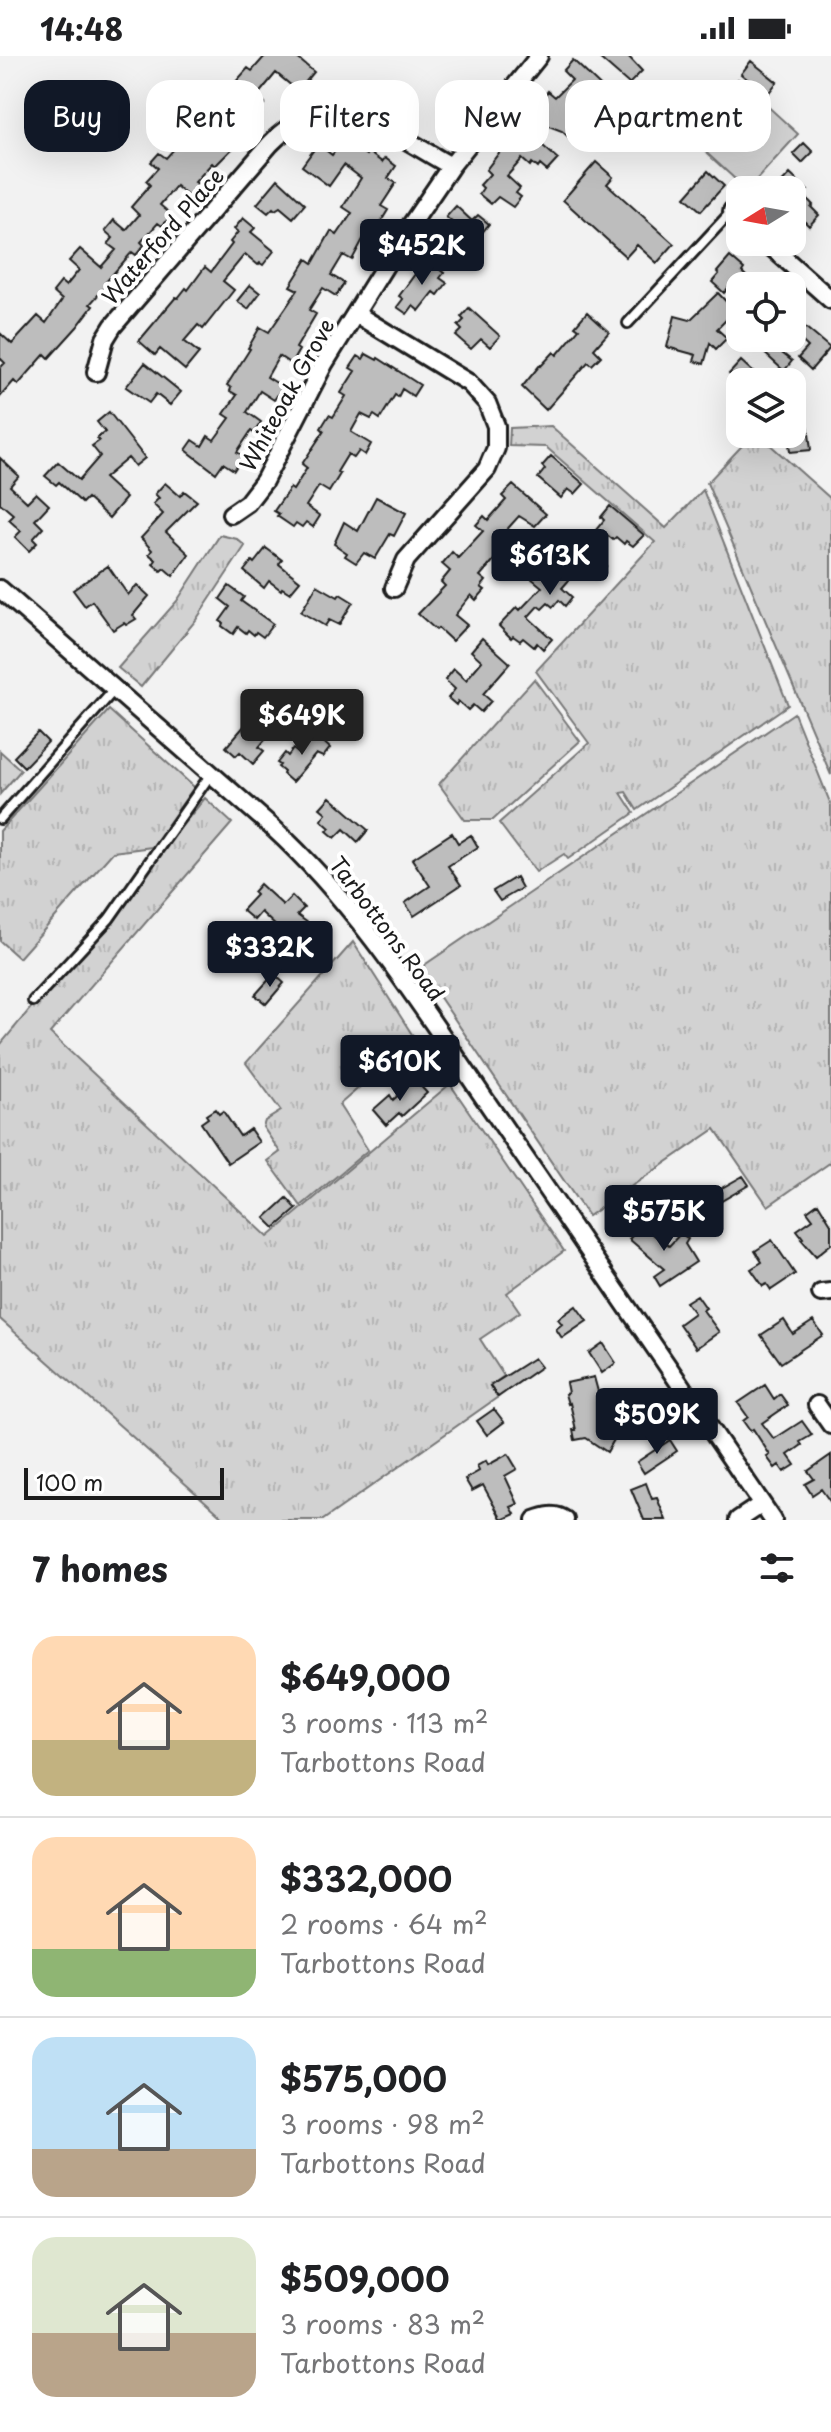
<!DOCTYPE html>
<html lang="en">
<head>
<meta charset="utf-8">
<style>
	body { margin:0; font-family:"Playpen Sans",sans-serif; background:#f2f2f2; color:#202124; height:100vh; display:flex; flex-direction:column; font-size:30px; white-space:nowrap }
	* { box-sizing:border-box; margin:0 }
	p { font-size:26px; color:#757577 }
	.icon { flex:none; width:44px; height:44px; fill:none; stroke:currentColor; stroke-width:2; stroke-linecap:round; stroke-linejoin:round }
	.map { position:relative; height:1464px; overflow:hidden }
	.side { display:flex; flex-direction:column; background:#fff; flex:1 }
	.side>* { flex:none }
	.guide { position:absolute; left:24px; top:24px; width:784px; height:72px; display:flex; gap:16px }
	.needle { width:52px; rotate:259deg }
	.fabs { position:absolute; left:726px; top:120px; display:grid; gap:16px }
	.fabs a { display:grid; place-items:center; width:80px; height:80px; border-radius:16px; background:#fff; box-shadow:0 8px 32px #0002; font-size:40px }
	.scale { position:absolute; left:24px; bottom:20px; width:200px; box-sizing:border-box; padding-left:8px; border:4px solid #1c1c1c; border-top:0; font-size:22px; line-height:28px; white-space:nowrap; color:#1c1c1c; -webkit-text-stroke:6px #fff; paint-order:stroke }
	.price { position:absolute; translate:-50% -68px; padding:0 18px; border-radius:8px; background:#111827; color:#fff; font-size:26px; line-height:52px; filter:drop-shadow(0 2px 4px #0008) }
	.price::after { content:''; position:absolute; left:50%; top:48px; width:24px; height:18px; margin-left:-12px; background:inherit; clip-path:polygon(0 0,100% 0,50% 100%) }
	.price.current { background:#222; color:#fff }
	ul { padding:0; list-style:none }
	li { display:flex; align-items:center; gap:24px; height:200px; padding:0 32px }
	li+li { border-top:2px solid #e0e0e0 }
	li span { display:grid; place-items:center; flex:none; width:224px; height:160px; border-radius:24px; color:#555 }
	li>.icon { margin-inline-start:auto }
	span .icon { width:96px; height:96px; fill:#fffc; stroke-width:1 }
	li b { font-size:34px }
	h2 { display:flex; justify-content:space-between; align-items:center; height:96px; padding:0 32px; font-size:34px }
	.pill { padding:0 28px; border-radius:24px; background:#fff; box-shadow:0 8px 32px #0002; font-size:28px; line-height:72px }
	.pill.current { background:#111827; color:#fff }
	.status { display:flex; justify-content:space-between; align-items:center; height:56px; padding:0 40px; background:#fff; direction:ltr }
	.status svg { height:22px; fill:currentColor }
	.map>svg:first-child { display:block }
</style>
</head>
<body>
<div class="status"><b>14:48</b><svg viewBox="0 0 49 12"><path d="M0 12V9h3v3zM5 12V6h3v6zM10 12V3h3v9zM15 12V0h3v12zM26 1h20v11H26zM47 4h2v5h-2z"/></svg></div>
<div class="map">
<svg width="831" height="1464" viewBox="0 0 831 1464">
	<defs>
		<pattern id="grass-tufts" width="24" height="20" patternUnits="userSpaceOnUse" patternTransform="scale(2)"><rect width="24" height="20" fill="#d2d2d2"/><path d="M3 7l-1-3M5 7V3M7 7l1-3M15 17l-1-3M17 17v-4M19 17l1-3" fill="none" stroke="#b4b4b4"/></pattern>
	</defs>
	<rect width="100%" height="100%" fill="#f2f2f2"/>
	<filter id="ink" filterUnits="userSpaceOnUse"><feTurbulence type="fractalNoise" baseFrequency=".0125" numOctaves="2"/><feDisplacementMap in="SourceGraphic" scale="16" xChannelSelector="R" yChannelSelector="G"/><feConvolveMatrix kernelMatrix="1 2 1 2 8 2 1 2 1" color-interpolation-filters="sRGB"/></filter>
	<g filter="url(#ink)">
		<path fill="url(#grass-tufts)" stroke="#777" stroke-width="2" d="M551,370L666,472L703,434L788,649L637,754L626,736L621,737L634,757L568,803L564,798L536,816L499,767L589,687L536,615L655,486L546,391L509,390L510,372Z
			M753,378H758L831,443V719L707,427Z
			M220,479L237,483L245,490L196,564L141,631L118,612L177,545Z
			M534,623L580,685L493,764H465L439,728Z
			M109,654L194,731L152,791L113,796L19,902L0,885V775Z
			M794,657L831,749V1106L768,1150L715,1073L588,1160L420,912Z
			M0,695L21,714L0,738Z
			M205,742L232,767L50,977L268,1181L450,1028L564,1195L507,1237L520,1256L480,1283L504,1320L490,1330L498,1341L323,1464H226L0,1263V989Z
			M353,886L415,983L339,1049L368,1094L301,1150L268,1105L280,1096L263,1071L265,1065L281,1055L246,1007Z"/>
		<path fill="#d2d2d2" stroke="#777" stroke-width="2" d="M738,23L798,78L747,134L687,79Z"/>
		<path fill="#bdbdbd" stroke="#1c1c1c" stroke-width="2" d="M265,0H295L314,16L298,35L276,17L257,40L265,47L237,77L243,82L215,110L212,107L195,126L202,131L191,143L176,130L160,149L172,159L162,170L158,167L141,186L144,189L136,199L132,196L105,227L107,229L90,248L93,250L77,271L49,302L45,298L18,329L14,325L0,341V312L5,307L0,302V277L12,288L38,260L46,267L62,244L53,236L61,226L66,230L79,214L69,205L80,193L101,211L116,194L108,188L113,182L105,175L114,164L126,174L139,159L131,151L150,129L146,125L158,112L151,106L159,97L166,102L194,71L206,82L219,66L209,56L248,12L252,15Z
			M597,0H628L642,15L629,28Z
			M573,4L613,42L602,55L589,46L576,62L588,72L575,87L562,75L549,70L535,83L558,103L547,115L540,109L538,112L532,107L530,110L522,103L507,120L520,132L516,137L521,141L513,151L498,141L491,148L479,138L483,132L480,129L490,118L486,114L505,89L530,64L537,48L548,35L555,41L572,24L563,15Z
			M751,5L777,26L767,39L741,18Z
			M660,44L680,62L672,71L652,53Z
			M344,83L366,99L368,96L382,106L385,102L396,110L388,122L396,127L381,150L388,154L374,177L368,174L352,204L343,199L331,219L344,227L336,240L323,232L309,254L316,258L296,292L299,294L291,308L279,300L267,321L283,331L274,344L260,335L247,356L261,366L254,377L251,375L237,396L243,400L234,414L223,407L216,417L186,394L193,384L202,390L208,380L214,384L230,362L224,358L237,339L230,335L231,332L227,329L250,293L248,292L260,271L269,276L298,234L290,230L307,203L313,207L331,175L337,179L352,157L343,151L361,122L344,109L329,130L302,110L318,88L332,99Z
			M804,87L813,96L802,107L793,98Z
			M596,106L613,121L607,128L674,188L657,207L637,189L626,201L563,144Z
			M708,115L724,130L701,155L685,141Z
			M790,118L807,134H799L813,149L811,151L819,159L809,170L792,153V134H775Z
			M278,123L305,148L293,162L280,151L275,154L273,152L268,157L257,148Z
			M456,150L472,165L478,159L489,168L466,197L456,189L459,186L453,181L460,173L446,161Z
			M243,162L255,172L251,176L274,195L263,209L260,207L258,209L245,198L223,225L234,234L203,273L198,269L184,285L199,297L185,314L160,293L155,299L139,285L176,241L178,242L186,232L188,234L205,211L211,216L232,188L230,186L238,176L234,173Z
			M730,201L744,213L742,216L747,221L739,230L734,225L724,237L712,226L719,218L717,216Z
			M426,203L444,217L440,222L447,227L438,239L434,236L419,255L413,250L407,258L397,251L403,243L399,240Z
			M250,229L260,237L248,253L237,245Z
			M718,237L735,255L717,273L727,282L716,293L710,287L704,308L694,305L696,299L667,291L675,260L690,264Z
			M469,252L500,280L490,291L481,283L471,293L456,280L462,274L458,270L464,264L461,261Z
			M587,256L609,276L594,293L601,300L592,309L588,306L546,354L522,331L540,309L541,310L554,296L557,299L579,273L575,270Z
			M792,260L830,292L811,314L798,302L808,291L792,276Z
			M748,282H789L778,294L792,305L784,315Z
			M366,298L377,304L378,302L420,329L413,340L402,333L398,341L395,339L380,363L374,359L371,363L361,358L351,376L371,388L365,399L359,395L354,402L348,398L337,416L340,418L329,436L319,430L306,450L320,460L313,471L306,466L302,471L296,467L293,471L277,460L279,458L274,455L290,432L293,434L307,412L302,408L324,375L321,372L329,359L333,361L346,340L341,337L355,315L350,312L358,300L363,303Z
			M741,305L764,326H738L729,318Z
			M145,307L181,336L170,349L156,338L149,347L126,331Z
			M109,356L145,402L135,410L128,402L104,422L126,442L109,462L87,442L82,447L59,426L56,429L45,420L58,406L79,424L100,400L92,390L99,385L97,382L105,376L97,366Z
			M808,369L811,394L790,396L788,378H794L793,370Z
			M551,400L584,428L575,438L568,433L561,442L538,422L545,413L542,410Z
			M0,402L19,420L10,430L27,446L36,437L49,449L35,464L43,472L33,483L37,487L29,495L15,481L21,475L9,464L14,459L0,447Z
			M165,427L180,440L184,435L197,445L166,476L189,498L173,520L164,512L161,515L153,508L156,504L149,498L152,494L141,482L163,458L153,448L159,442L155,438Z
			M513,429L546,458L535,470L519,460L501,480L509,487L480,520L486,525L481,531L485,534L476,544L471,539L455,559L467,569L452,585L438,572L436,574L418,558L445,530L441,526L450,515L442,508L452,496L458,502L483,475L476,469L484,460L488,464L506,444L502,440Z
			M376,441L406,457L394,480L390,478L375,503L364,497L356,507L345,500L347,497L334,488L344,466L358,475Z
			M610,450L644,479L633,490L626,485L624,488L616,481L613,484L606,478L604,481L596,474L604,464L601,461Z
			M578,486L606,510L595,523L587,516L583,520L577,515L562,532L572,541L565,550L559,544L553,551L548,547L542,553L538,550L528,561L552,583L543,593L537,587L534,591L523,582L520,585L513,580L511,582L499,570L517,551L520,554L542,531L531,522L540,512L554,525L575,502L569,496Z
			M266,492L282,504L279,508L300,525L290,537L282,532L281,534L269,525L264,532L244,515L252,505L254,507Z
			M108,510L128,539L137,529L149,540L133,559L136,563L126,569L124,567L113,574L92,545L85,550L73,534Z
			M317,529L338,541L340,538L353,546L339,569L329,564L325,570L301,556Z
			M229,530L244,541L241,545L273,568L263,581L256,576L254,579L248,574L246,577L238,571L233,578L222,570L223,567L220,565L230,551L220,543Z
			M482,582L510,607L483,638L491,645L481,656L473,649L468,654L458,645L456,649L448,642L455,633L445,624L454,613L466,624L482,605L471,595Z
			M261,660L275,672L259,691L264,695L253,708L240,696L236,700L226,691L246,668L250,672Z
			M38,676L48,686L24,711L14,701Z
			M314,677L330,692L323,701L316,698L292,726L283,718L284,716L278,711L280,709L277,707L285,697L288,700L293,693L298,697Z
			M330,741L368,774L358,786L344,773L335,782L327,775L330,772L321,764L326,757L320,752Z
			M452,777L458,787L471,779L478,791L448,810L461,829L414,860L405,847L430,830L412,803Z
			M516,821L522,832L500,845L493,835Z
			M260,828L283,849L292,840L304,852L297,859L319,875L311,886L287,870L282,876L261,856L254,864L242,854L256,839L253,836Z
			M274,918L284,927L266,948L255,939Z
			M415,1024L427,1037L402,1060L399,1057L386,1069L373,1054L390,1039L393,1044Z
			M215,1053L219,1058L223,1055L240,1080L250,1073L259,1086L228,1107L201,1067L208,1062L206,1059Z
			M743,1120L749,1129L711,1151L706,1141Z
			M287,1142L297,1153L275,1172L265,1162Z
			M818,1147L831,1168V1188L816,1200L801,1183L803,1182L797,1174L813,1163L807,1155Z
			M636,1166L669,1190L681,1177L688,1183L685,1188L696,1206L660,1230L654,1220L664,1213L629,1183L634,1178L629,1174Z
			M772,1184L795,1218L771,1234L767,1228L763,1230L751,1213L762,1206L755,1195Z
			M697,1239L706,1252L703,1254L719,1276L696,1292L679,1268L694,1257L686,1246Z
			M576,1250L587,1265L562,1282L556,1273L562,1268L558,1263Z
			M784,1264L793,1278L813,1265L823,1279L781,1307L761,1279Z
			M603,1287L616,1307L602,1317L589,1297Z
			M534,1302L541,1311L498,1341L490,1330Z
			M594,1321L603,1354L597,1355L601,1373L615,1382L607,1396L586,1382L575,1384L573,1374H576L570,1347L568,1348L565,1338L568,1337L566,1327Z
			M765,1329L774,1343L780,1338L788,1349L762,1367L774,1383L802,1365L812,1379L800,1386L802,1389L788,1399L795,1409L784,1416L779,1409L775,1412L767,1401L770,1399L753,1373L750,1375L743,1365L748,1361L738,1347Z
			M494,1353L504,1366L487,1379L477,1365Z
			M670,1384L677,1395L644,1417L637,1406Z
			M508,1398L517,1413L505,1420L518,1448L511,1451L515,1458L502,1464L483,1429L472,1435L465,1423L479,1415L477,1410L486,1405L488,1409Z
			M831,1399V1447L821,1433L812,1439L805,1428L814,1423L808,1415Z
			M646,1427L652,1443L657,1442L666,1464H644L631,1433Z"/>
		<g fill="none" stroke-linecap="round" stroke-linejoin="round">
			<g stroke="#1c1c1c" stroke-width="14">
				<path id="lane" d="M628,267L732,155
					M0,763L114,634
					M33,945L109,863L211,718"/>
			</g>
			<g stroke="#1c1c1c" stroke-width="22">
				<path id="street" d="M732,155L740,162
					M766,186L831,244
					M356,258L469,327L487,347L496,370V392L487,413L406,504L394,532
					M96,316L105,283L113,270L270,88C332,24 390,77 451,110
					M231,458L247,447L264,425L324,308L404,179L451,110L539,0
					M0,533L272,771C362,853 426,958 495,1058C588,1193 680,1329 773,1464
					M821,1237L831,1236
					M817,1349L831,1369
					M535,1464C545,1460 555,1457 565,1464
					M738,1464L762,1448"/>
			</g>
			<use href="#lane" stroke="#fff" stroke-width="8"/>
			<use href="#street" stroke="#fff" stroke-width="16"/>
		</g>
	</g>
	<g text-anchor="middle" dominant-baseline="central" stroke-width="8" stroke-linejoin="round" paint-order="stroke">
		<g font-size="22" fill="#1c1c1c" stroke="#fff">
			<text transform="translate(162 179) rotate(-49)">Waterford Place</text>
			<text transform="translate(286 338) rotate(-61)">Whiteoak Grove</text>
			<text transform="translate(388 872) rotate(53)">Tarbottons Road</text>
		</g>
	</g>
</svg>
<div class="fabs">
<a><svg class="needle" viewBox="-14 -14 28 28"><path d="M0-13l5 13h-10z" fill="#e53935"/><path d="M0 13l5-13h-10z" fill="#757577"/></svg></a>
<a><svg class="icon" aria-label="locate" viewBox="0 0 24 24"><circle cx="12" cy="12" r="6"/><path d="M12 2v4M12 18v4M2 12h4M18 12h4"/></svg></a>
<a><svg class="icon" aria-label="layers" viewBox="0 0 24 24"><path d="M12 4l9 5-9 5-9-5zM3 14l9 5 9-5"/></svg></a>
</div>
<div class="scale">100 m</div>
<b class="price" style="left:422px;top:231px">$452K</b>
<b class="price" style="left:550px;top:541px">$613K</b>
<b class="price current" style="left:302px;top:701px">$649K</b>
<b class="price" style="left:270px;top:933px">$332K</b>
<b class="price" style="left:400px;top:1047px">$610K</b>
<b class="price" style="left:664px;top:1197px">$575K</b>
<b class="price" style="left:657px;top:1400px">$509K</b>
<div class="guide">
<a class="pill current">Buy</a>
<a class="pill">Rent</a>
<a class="pill">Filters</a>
<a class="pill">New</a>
<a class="pill">Apartment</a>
</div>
</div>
<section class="side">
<h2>7 homes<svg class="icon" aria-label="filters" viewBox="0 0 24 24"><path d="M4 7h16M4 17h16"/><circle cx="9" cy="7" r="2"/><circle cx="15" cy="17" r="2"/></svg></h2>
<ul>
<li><span style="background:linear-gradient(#ffd9b3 65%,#c2b280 0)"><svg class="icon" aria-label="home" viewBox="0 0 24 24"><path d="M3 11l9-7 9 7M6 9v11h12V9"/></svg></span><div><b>$649,000</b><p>3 rooms · 113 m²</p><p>Tarbottons Road</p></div></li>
<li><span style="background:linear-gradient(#ffd9b3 70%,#8fb573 0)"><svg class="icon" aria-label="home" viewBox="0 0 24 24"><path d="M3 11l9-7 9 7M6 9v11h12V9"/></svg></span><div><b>$332,000</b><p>2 rooms · 64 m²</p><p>Tarbottons Road</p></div></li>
<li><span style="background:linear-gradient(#bfe0f5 70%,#b9a48a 0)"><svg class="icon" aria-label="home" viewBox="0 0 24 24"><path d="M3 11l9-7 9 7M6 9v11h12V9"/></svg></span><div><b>$575,000</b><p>3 rooms · 98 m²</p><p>Tarbottons Road</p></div></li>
<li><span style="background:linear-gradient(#dfe7d0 60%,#b9a48a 0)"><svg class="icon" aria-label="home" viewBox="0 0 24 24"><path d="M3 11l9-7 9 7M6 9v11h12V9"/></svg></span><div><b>$509,000</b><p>3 rooms · 83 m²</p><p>Tarbottons Road</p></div></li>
</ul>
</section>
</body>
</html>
